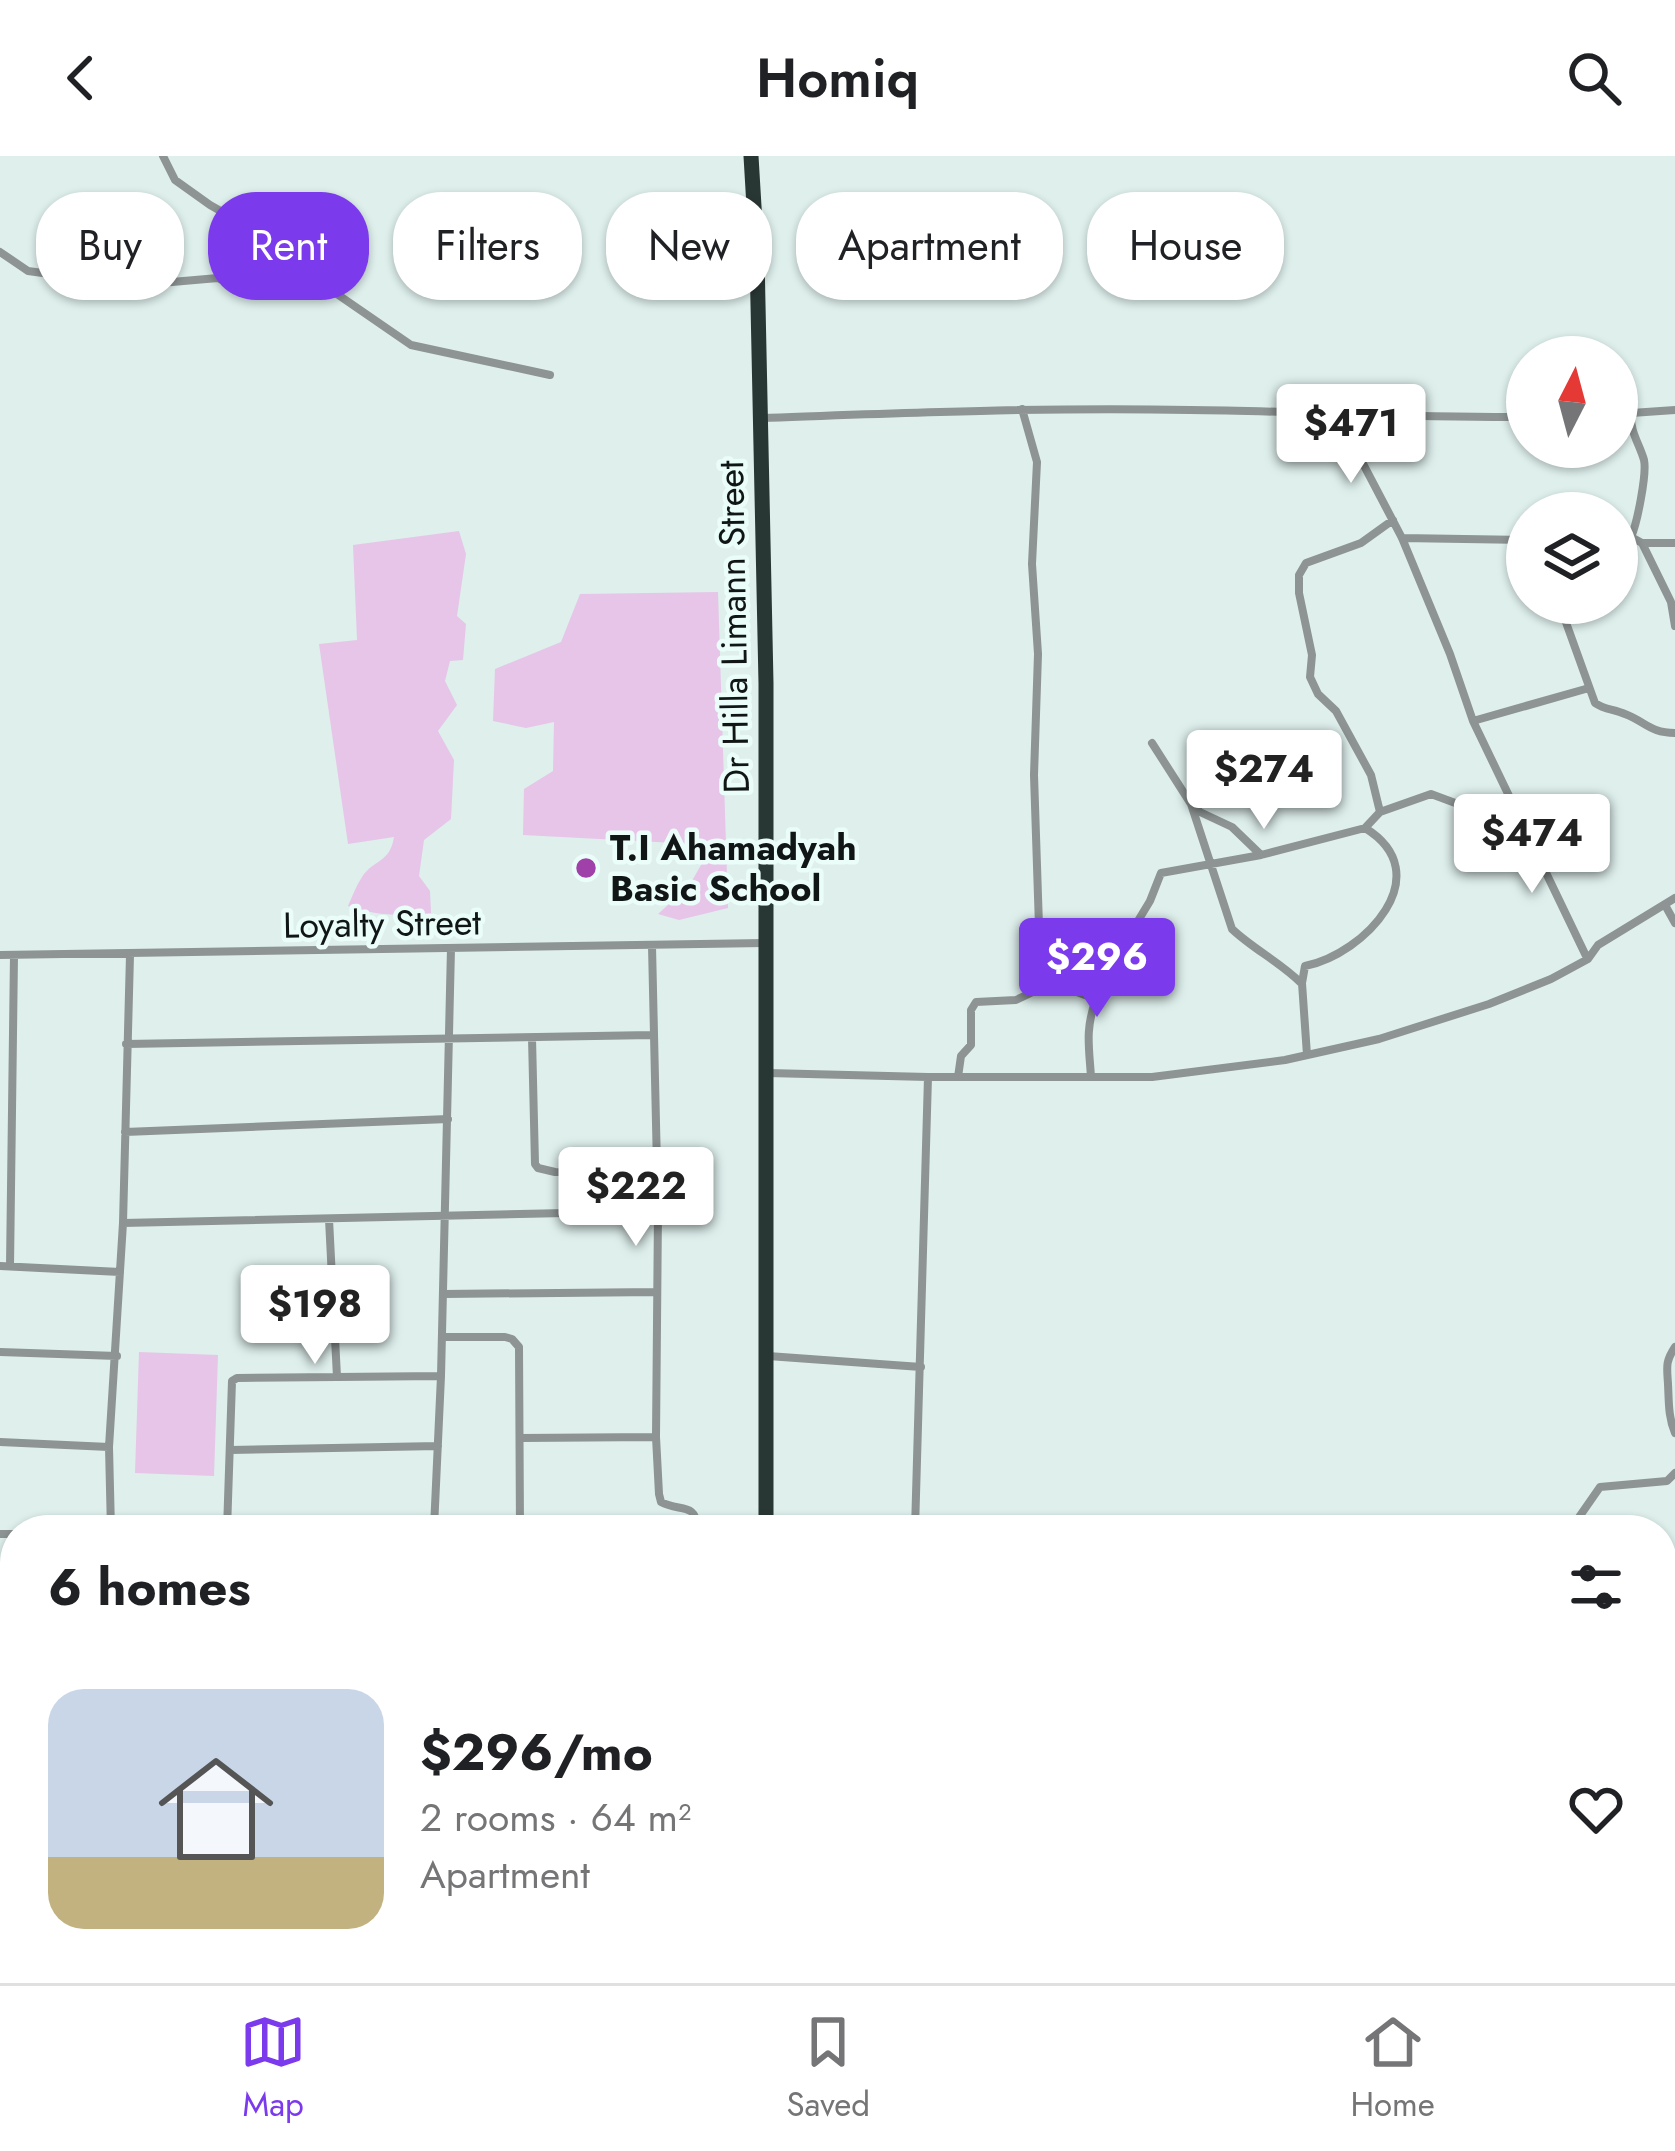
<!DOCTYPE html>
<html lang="en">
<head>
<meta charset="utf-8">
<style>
	body { margin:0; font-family:Jost,sans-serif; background:#f2f2f2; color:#202124; height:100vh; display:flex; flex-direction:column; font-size:45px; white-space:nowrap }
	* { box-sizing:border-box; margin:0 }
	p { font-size:39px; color:#757577 }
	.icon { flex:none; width:66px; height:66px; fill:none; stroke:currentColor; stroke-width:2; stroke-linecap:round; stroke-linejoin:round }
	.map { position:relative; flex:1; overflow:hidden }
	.panel { position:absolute; left:0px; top:1359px; width:1677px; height:468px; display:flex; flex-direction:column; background:#fff; border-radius:48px 48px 0 0; box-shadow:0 3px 9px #0004 }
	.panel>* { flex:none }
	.guide { position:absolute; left:36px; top:36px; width:1605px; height:108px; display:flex; gap:24px }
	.needle { width:78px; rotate:6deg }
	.controls { position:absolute; left:1506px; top:180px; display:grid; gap:24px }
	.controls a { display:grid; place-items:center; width:132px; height:132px; border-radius:50%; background:#fff; box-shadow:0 3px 9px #0004; font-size:60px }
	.price { position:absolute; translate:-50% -102px; padding:0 27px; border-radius:12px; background:#fff; color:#222; font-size:39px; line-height:78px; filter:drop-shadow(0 3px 6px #0008) }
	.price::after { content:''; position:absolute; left:50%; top:72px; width:36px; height:27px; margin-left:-18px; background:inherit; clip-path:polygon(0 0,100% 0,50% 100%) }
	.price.current { background:#7c3aed; color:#fff }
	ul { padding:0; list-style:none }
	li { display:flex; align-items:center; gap:36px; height:300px; padding:0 48px }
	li+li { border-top:3px solid #e0e0e0 }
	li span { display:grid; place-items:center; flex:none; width:336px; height:240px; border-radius:36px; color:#555 }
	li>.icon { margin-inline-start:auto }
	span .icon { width:144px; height:144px; fill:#fffc; stroke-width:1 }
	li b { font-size:51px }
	h2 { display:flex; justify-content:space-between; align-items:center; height:144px; padding:0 48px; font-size:51px }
	.tag { padding:0 42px; border-radius:48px; background:#fff; box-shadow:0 3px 9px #0004; font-size:42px; line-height:108px }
	.tag.current { background:#7c3aed; color:#fff }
	header { display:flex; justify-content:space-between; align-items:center; height:156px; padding:0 48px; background:#fff; font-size:54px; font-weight:600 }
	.tab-bar { display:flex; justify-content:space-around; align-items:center; height:168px; border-top:3px solid #e0e0e0; background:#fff; font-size:33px; color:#757577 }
	.tab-bar a { display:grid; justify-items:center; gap:6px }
	.tab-bar .current { color:#7c3aed }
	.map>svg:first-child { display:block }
</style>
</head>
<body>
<header><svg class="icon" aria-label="back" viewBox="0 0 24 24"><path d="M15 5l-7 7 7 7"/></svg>Homiq<svg class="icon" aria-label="search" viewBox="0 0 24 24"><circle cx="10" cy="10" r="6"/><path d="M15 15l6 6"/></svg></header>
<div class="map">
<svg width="1675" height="1827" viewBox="0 0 1675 1827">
	<rect width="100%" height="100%" fill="#deefec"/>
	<path fill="#e6c5e8" d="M459,375L466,398L457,460L466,468L463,504L450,505L445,525L457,549L438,575L454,604L451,663L424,684L419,720L430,735L431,757C401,760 376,760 348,750C352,741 356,730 362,721C374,703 390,707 394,681L348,688L319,488L357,484L353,389Z
		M718,436L728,752L679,764L658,758L689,730L705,702L695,688L523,679L524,633L553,615L554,566L526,572L493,565L495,513L561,486L580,438Z
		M139,1196L218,1199L214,1320L135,1317Z"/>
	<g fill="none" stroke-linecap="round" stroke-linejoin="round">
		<path stroke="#8d9493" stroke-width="8" d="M163,0L175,24L210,49L261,78L328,132
			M0,96L28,115L50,118L57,114L79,116L95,122L149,128L218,122L239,133L282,123L334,136L411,189L550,219
			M1022,253L1037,306L1032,408L1038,498L1034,619L1041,831
			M1617,258L1675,254
			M1338,260L1402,382L1450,498L1473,565L1587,802
			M761,262C904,257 1046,251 1190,254C1302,255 1414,262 1527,261
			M1617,380L1631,381L1642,387H1675
			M1631,381C1637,368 1647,318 1644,304C1639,287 1630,276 1631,258
			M1402,382L1527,384
			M1642,387L1671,446L1675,470
			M1559,447L1595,547C1605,554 1614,553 1625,558C1646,566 1650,577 1675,577
			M1473,565L1589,532
			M1152,587L1191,648L1200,656L1232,671L1260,698
			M1191,648L1232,773C1253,793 1280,806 1301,827
			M1380,656L1371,619L1336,555L1318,538L1310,521L1312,499L1299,437V419L1306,407L1361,387L1393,364
			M1665,749L1675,767
			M652,790L658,1055L656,1281L659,1338L661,1346C679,1356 696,1346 697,1371
			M0,799L765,787
			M1053,826L1074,809L1114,794L1127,783
			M532,882L535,1008L538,1012L555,1016L657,1017
			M126,888L652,879
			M1307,899L1302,827L1305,810C1365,798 1440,718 1365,672
			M768,917L928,921H1152L1285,904L1379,883L1489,848L1551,823L1588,803L1598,789L1675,742
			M958,921L961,900L971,889V854L976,846L1016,844L1052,827L1096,843L1110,836L1126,796L1127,783L1150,745L1161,717L1261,699L1365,672L1380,656L1431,638L1466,651L1483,650L1516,657
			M1091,921C1089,890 1085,874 1096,843
			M125,976L448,963
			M329,1063L337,1221L441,1220
			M123,1067L658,1055
			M0,1110L120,1116
			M10,1110L14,799
			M443,1138L657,1136
			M442,1181H505L512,1183L519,1191L520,1373
			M1675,1191C1665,1206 1667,1211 1668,1228C1669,1246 1668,1260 1675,1277
			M0,1196L117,1200
			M768,1200L921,1211
			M520,1282L656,1281
			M0,1286L109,1291
			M230,1294L438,1290
			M434,1372L441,1220L451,792
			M111,1374L109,1291L123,1067L130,799
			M227,1374L232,1225L237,1222L337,1221
			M323,1374L766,1368
			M915,1374L928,921
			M1563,1374L1577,1364L1600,1331L1667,1325L1675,1317
			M0,1378H15
			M1662,1443L1675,1445
			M0,1563H15
			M0,1712L15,1710
			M116,1812L119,1827
			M219,1812L228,1827
			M1409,1812L1410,1827
			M907,1827L908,1812
			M1033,1827V1812"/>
		<path stroke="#293734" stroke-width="15" d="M751,0L757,101L766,527V1374
			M756,1827V1812"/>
	</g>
	<circle fill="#a041aa" stroke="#ebfdf9" stroke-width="4.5" cx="586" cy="712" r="12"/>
	<g text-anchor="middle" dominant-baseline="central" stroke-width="9" stroke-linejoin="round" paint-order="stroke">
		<g font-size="36" fill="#101615" stroke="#ebfdf9">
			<text transform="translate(733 471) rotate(-91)">Dr Hilla Limann Street</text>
			<text transform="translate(382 767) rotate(-1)">Loyalty Street</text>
		</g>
		<g font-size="36" font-weight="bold" fill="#101615" stroke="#ebfdf9" text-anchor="start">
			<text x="610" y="691">T.I Ahamadyah<tspan x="610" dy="41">Basic School</tspan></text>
		</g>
	</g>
</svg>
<div class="controls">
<a><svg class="needle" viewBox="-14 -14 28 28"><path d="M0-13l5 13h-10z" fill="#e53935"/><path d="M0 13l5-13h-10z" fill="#757577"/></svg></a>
<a><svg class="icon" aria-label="layers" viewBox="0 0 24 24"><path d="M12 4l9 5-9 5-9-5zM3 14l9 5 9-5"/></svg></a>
</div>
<b class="price" style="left:1351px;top:330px">$471</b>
<b class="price" style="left:1264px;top:676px">$274</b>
<b class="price" style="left:1532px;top:740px">$474</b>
<b class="price current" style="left:1097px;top:864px">$296</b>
<b class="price" style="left:636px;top:1093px">$222</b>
<b class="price" style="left:315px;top:1211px">$198</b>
<div class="guide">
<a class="tag">Buy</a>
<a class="tag current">Rent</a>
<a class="tag">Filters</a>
<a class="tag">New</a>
<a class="tag">Apartment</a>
<a class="tag">House</a>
</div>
<section class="panel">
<h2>6 homes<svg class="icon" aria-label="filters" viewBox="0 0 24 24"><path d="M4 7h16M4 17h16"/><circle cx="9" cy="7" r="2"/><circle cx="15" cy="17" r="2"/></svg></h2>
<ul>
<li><span style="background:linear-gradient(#c9d6e8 70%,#c2b280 0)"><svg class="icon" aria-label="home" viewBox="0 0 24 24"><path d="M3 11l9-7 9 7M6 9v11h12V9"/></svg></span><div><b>$296/mo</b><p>2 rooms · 64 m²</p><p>Apartment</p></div><svg class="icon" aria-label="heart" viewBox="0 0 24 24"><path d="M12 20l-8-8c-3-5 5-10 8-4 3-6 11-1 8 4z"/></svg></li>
</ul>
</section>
</div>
<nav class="tab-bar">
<a class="current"><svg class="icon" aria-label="map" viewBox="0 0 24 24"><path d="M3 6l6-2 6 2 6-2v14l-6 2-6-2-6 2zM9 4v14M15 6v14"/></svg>Map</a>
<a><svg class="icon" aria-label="saved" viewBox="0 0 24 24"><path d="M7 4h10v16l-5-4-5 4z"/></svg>Saved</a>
<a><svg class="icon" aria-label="home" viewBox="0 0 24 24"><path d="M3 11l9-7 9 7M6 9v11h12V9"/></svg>Home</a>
</nav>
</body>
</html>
